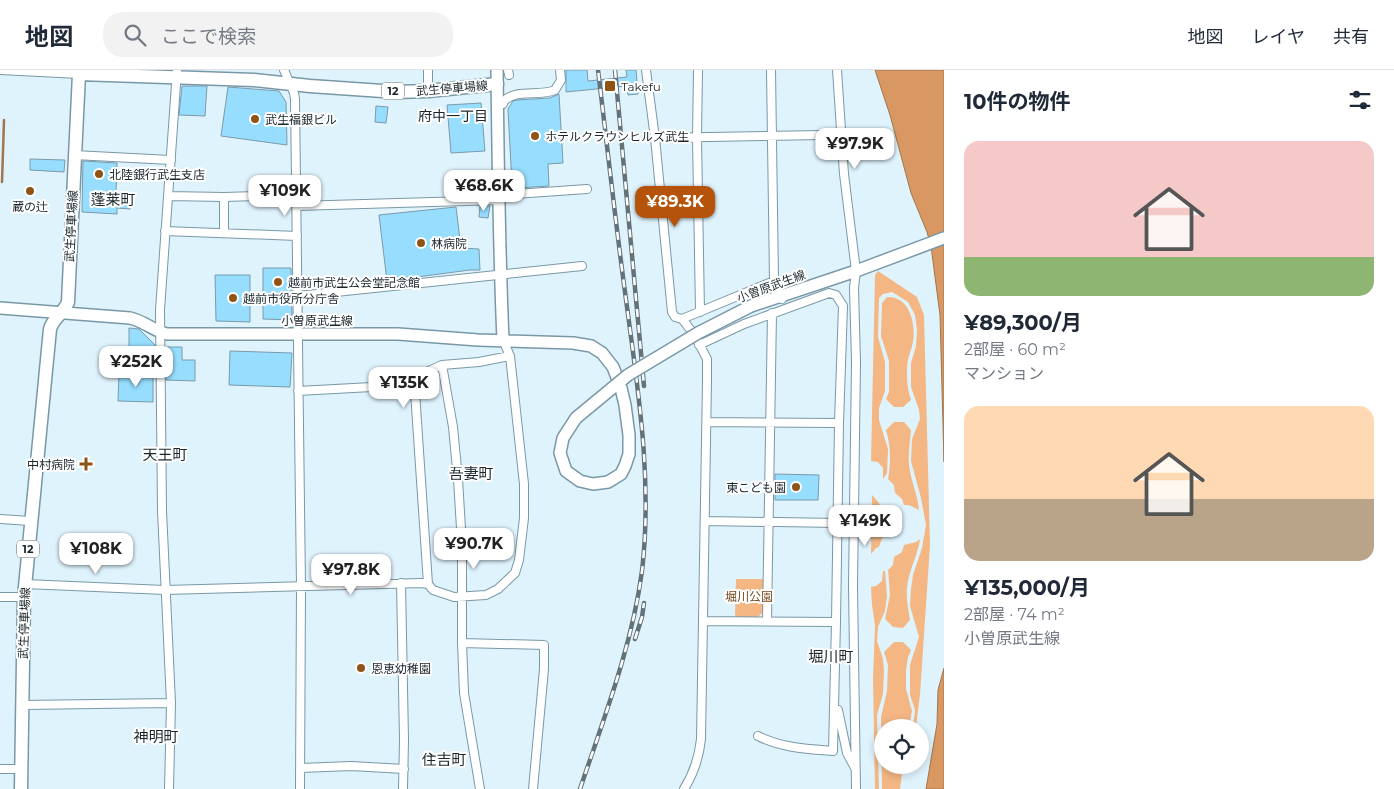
<!DOCTYPE html>
<html lang="ja">
<head>
<meta charset="utf-8">
<style>
	body { margin:0; font-family:Montserrat,"Noto Sans JP",sans-serif; background:#f2f2f3; color:#1f2937; height:100vh; display:flex; flex-direction:column; font-size:19px; white-space:nowrap }
	* { box-sizing:border-box; margin:0 }
	p { font-size:16px; color:#747a83 }
	.icon { flex:none; width:28px; height:28px; fill:none; stroke:currentColor; stroke-width:2; stroke-linecap:round; stroke-linejoin:round }
	.map { position:relative; flex:1; overflow:hidden }
	.panel { display:flex; flex-direction:column; background:#fff; width:450px }
	.panel>* { flex:none }
	.tools { position:absolute; left:874px; top:649px; display:grid; gap:10px }
	.tools a { display:grid; place-items:center; width:55px; height:55px; border-radius:50%; background:#fff; box-shadow:0 2px 8px #0003; font-size:25px }
	.price { position:absolute; translate:-50% -42px; padding:0 11px; border-radius:10px; background:#fff; color:#222; font-size:16px; line-height:32px; filter:drop-shadow(0 1px 2px #0008) }
	.price::after { content:''; position:absolute; left:50%; top:30px; width:15px; height:11px; margin-left:-8px; background:inherit; clip-path:polygon(0 0,100% 0,50% 100%) }
	.price.current { background:#b45309; color:#fff }
	ul { padding:0; list-style:none }
	li { display:grid; align-content:center; gap:10px; height:265px; padding:0 20px }
	li span { display:grid; place-items:center; height:155px; border-radius:15px; color:#555 }
	li>.icon { margin-inline-start:auto }
	span .icon { width:90px; height:90px; fill:#fffc; stroke-width:1 }
	li b { font-size:21px }
	h2 { display:flex; justify-content:space-between; align-items:center; height:60px; padding:0 20px; font-size:21px }
	header { display:flex; align-items:center; gap:30px; box-sizing:border-box; height:70px; padding:0 25px; background:#fff; border-bottom:1px solid #e0e1e3 }
	header strong { font-size:24px }
	nav { display:flex; gap:28px; margin-inline-start:auto; font-size:18px }
	.search { width:350px; height:45px; background:#f2f2f3; display:flex; align-items:center; gap:12px; box-sizing:border-box; padding:0 18px; border-radius:20px; color:#747a83; font-size:19px }
	main { display:flex; flex:1; min-height:0 }
	.map>svg:first-child { display:block }
</style>
</head>
<body>
<header>
<strong>地図</strong>
<div class="search"><svg class="icon" aria-label="search" viewBox="0 0 24 24"><circle cx="10" cy="10" r="6"/><path d="M15 15l6 6"/></svg>ここで検索</div>
<nav><a>地図</a><a>レイヤ</a><a>共有</a></nav>
</header>
<main>
<div class="map">
<svg width="944" height="719" viewBox="0 0 944 719">
	<rect width="100%" height="100%" fill="#dff3fd"/>
	<path fill="#f4b784" d="M878,201L917,227L924,245L930,475L920,625L916,657H913L915,640L910,625V595L919,567L910,536L911,519L913,505L922,478L926,455L921,428L911,391L912,369L920,349L919,340L911,317V293L916,276L917,260L915,245L908,232L892,222L883,224L879,228L878,267L885,292V321L879,338V350L888,379L887,403L883,409V398L878,392L871,391L875,205Z
		M887,227C910,226 916,254 913,272C912,278 909,284 908,290C906,302 907,319 911,330L903,337H894L886,329L889,322V291L881,266L882,233Z
		M894,352H904L911,360C910,374 907,387 910,401C912,414 918,426 919,440L909,435H904L902,429L895,423L894,415L888,409C891,392 891,377 886,360Z
		M872,425L879,433L882,442L887,446L885,456L888,464L882,468L879,477L876,478L871,484Z
		M920,469C918,484 911,496 908,511C905,525 908,537 910,550L903,558L893,557L885,549L890,525L888,500L893,495L894,487L902,482L904,475L916,472Z
		M883,501H885L887,526L885,541L878,557L877,571L883,589L884,601L883,624L877,645L879,719H875L873,609L875,555L872,535L871,517L876,516L882,511Z
		M736,509H764L763,542L758,547H737L735,545Z
		M894,572H903L911,580L908,587L906,600V619L912,641L909,657L882,658V695H903L900,719H882L881,647L887,621L888,595L884,582Z"/>
	<path fill="#d99861" stroke="#a07651" d="M875,0H944V392L940,245L931,176L927,162L911,123L890,45Z
		M944,598V719H926L937,654L938,620Z"/>
	<g fill="none" stroke-linecap="round" stroke-linejoin="round">
		<path stroke="#a07651" stroke-width="2.5" d="M2,112L4,50"/>
	</g>
	<path fill="#96ddfe" stroke="#7b9aaa" d="M566,0H587L588,11L627,7L626,0H636L638,24L628,25L627,16L566,22Z
		M182,16H207L205,46L179,45Z
		M228,17L279,21L286,32L287,75L221,66Z
		M559,24L563,93L548,94L549,116L518,118L512,115L508,39L513,31L517,30L550,28Z
		M481,33L485,81L451,83L447,35Z
		M376,36L388,37L386,53L375,52Z
		M30,89L65,90L64,102L30,100Z
		M83,91L117,93L116,123L131,124L130,139L117,138V144L82,142Z
		M480,136H490L488,148L479,147Z
		M456,137L461,178L479,179L480,200H470L387,211L379,145Z
		M263,198H291L292,250L263,249Z
		M215,205H250V252L216,251Z
		M129,258L139,259L155,275V290L129,289Z
		M166,277H182V290H195V311L166,310Z
		M230,281L292,283L290,317L229,315Z
		M119,304L153,305V332L118,331Z
		M775,404L819,405L818,430H775Z"/>
	<g fill="none" stroke-linecap="round" stroke-linejoin="round">
		<g stroke="#7998a7" stroke-width="10">
			<path id="street" d="M0,0L79,4V2
				M284,0L294,23L295,29L301,517L300,719
				M428,0V21
				M508,0L509,5
				M646,0L655,68L672,242L675,247L682,249L774,211
				M698,0L697,67L700,242
				M771,0L774,211L782,229
				M837,0L844,104L856,201L854,218L856,292L853,517L856,719
				M503,34L504,31C517,18 539,27 555,20L561,10L560,0
				M655,68L823,65
				M74,85L171,90
				M500,125L587,119
				M168,126L224,127L296,125
				M224,127V163
				M296,136L500,130
				M165,161L297,166
				M298,226L582,196
				M682,249L694,264L707,289V311L701,669C699,688 694,703 684,719
				M699,275L744,254L829,223L836,225L843,236L839,353L836,552L704,551
				M442,295L453,357L458,409L462,475V573L464,623L480,719
				M414,307L428,514
				M298,321L390,316L402,313L442,295L479,292L510,286
				M707,352L839,353
				M0,449L30,451
				M705,451L838,453
				M401,513L404,670L403,719
				M25,514L165,520L421,513L428,514L433,520L454,527L486,525L498,519L515,503L519,490L524,448V414L510,286L503,270
				M0,527H24
				M767,551L772,243
				M462,573L544,575V599L533,719
				M22,635L171,633
				M838,640L847,683L855,698
				M758,666C782,678 807,679 833,681L836,552
				M301,698L351,696L404,699
				M0,699H21
				M169,719L171,633L162,441L160,240L177,0"/>
		</g>
		<g stroke="#7998a7" stroke-width="14">
			<path id="secondary" d="M497,0C498,90 499,180 503,270
				M751,236L856,201L944,168
				M0,238L130,248C144,251 154,261 167,264H398L478,270L573,273L591,276L602,283L613,297L621,318"/>
		</g>
		<g stroke="#7998a7" stroke-width="15">
			<path id="primary" d="M21,719L24,527L50,259C53,248 64,243 68,232L79,4L254,10L310,16L397,22L428,21L497,14"/>
		</g>
		<use href="#street" stroke="#fff" stroke-width="8"/>
		<use href="#secondary" stroke="#fff" stroke-width="11"/>
		<use href="#primary" stroke="#fff" stroke-width="12"/>
		<g stroke="#637279" stroke-width="4.5">
			<path id="rail" d="M615,0L644,316
				M635,569L642,547L644,533
				M580,719C604,648 632,576 642,501C653,407 637,314 625,222C615,148 607,74 598,0"/>
		</g>
		<use href="#rail" stroke="#fff" stroke-width="2.5" stroke-dasharray="8" stroke-linecap="butt"/>
		<g stroke="#7998a7" stroke-width="14" stroke-linecap="butt">
			<path id="secondary-bridge" d="M621,318L625,335L629,365V384L625,396L621,404L608,412L593,414L580,411L566,401L560,383L563,368L576,348L628,305L698,263L751,236"/>
		</g>
		<use href="#secondary-bridge" stroke="#fff" stroke-width="11"/>
	</g>
	<g fill="#905316" stroke="#fff" stroke-width="2">
		<rect x="604" y="10" width="12" height="12" rx="2.5"/>
		<circle cx="255" cy="49" r="5"/>
		<circle cx="535" cy="66" r="5"/>
		<circle cx="99" cy="104" r="5"/>
		<circle cx="30" cy="121" r="5"/>
		<circle cx="421" cy="173" r="5"/>
		<circle cx="278" cy="212" r="5"/>
		<circle cx="233" cy="228" r="5"/>
		<path d="M83.5 386.5h5v5h5v5h-5v5h-5v-5h-5v-5h5z"/>
		<circle cx="796" cy="417" r="5"/>
		<circle cx="361" cy="598" r="5"/>
	</g>
	<g text-anchor="middle" dominant-baseline="central" stroke-width="4" stroke-linejoin="round" paint-order="stroke">
		<g fill="#fff" stroke="#5f676b" stroke-width="1">
			<rect x="382" y="12.5" width="22" height="17" rx="4"/>
			<rect x="17" y="470.5" width="22" height="17" rx="4"/>
		</g>
		<g font-size="11" font-weight="bold" fill="#1a262c">
			<text x="393" y="21">12</text>
			<text x="28" y="479">12</text>
		</g>
		<g font-size="12" fill="#1a262c" stroke="#fff" text-anchor="start">
			<text x="621" y="16">Takefu</text>
			<text x="265" y="49">武生福銀ビル</text>
			<text x="545" y="66">ホテルクラウンヒルズ武生</text>
			<text x="109" y="104">北陸銀行武生支店</text>
			<text x="30" y="136" text-anchor="middle">蔵の辻</text>
			<text x="431" y="173">林病院</text>
			<text x="288" y="212">越前市武生公会堂記念館</text>
			<text x="243" y="228">越前市役所分庁舎</text>
			<text x="75" y="394" text-anchor="end">中村病院</text>
			<text x="786" y="417" text-anchor="end">東こども園</text>
			<text x="371" y="598">恩恵幼稚園</text>
		</g>
		<g font-size="12" fill="#1a262c" stroke="#fff">
			<text transform="translate(452 18) rotate(-5)">武生停車場線</text>
			<text transform="translate(71 156) rotate(-87)">武生停車場線</text>
			<text transform="translate(771 216) rotate(-20)">小曽原武生線</text>
			<text x="317" y="250">小曽原武生線</text>
			<text transform="translate(24 553) rotate(-88)">武生停車場線</text>
		</g>
		<g font-size="12" fill="#784b23" stroke="#fff">
			<text x="749" y="526">堀川公園</text>
		</g>
		<g font-size="14" fill="#1a262c" stroke="#fff">
			<text x="453" y="46">府中一丁目</text>
		</g>
		<g font-size="15" fill="#1a262c" stroke="#fff">
			<text x="113" y="129">蓬莱町</text>
			<text x="165" y="384">天王町</text>
			<text x="471" y="403">吾妻町</text>
			<text x="831" y="586">堀川町</text>
			<text x="156" y="666">神明町</text>
			<text x="444" y="689">住吉町</text>
		</g>
	</g>
</svg>
<div class="tools">
<a><svg class="icon" aria-label="locate" viewBox="0 0 24 24"><circle cx="12" cy="12" r="6"/><path d="M12 2v4M12 18v4M2 12h4M18 12h4"/></svg></a>
</div>
<b class="price" style="left:855px;top:100px">¥97.9K</b>
<b class="price" style="left:484px;top:142px">¥68.6K</b>
<b class="price" style="left:285px;top:147px">¥109K</b>
<b class="price current" style="left:675px;top:158px">¥89.3K</b>
<b class="price" style="left:136px;top:318px">¥252K</b>
<b class="price" style="left:404px;top:339px">¥135K</b>
<b class="price" style="left:865px;top:477px">¥149K</b>
<b class="price" style="left:474px;top:500px">¥90.7K</b>
<b class="price" style="left:96px;top:505px">¥108K</b>
<b class="price" style="left:351px;top:526px">¥97.8K</b>
</div>
<section class="panel">
<h2>10件の物件<svg class="icon" aria-label="filters" viewBox="0 0 24 24"><path d="M4 7h16M4 17h16"/><circle cx="9" cy="7" r="2"/><circle cx="15" cy="17" r="2"/></svg></h2>
<ul>
<li><span style="background:linear-gradient(#f6c9c9 75%,#8fb573 0)"><svg class="icon" aria-label="home" viewBox="0 0 24 24"><path d="M3 11l9-7 9 7M6 9v11h12V9"/></svg></span><div><b>¥89,300/月</b><p>2部屋 · 60 m²</p><p>マンション</p></div></li>
<li><span style="background:linear-gradient(#ffd9b3 60%,#b9a48a 0)"><svg class="icon" aria-label="home" viewBox="0 0 24 24"><path d="M3 11l9-7 9 7M6 9v11h12V9"/></svg></span><div><b>¥135,000/月</b><p>2部屋 · 74 m²</p><p>小曽原武生線</p></div></li>
</ul>
</section>
</main>
</body>
</html>
